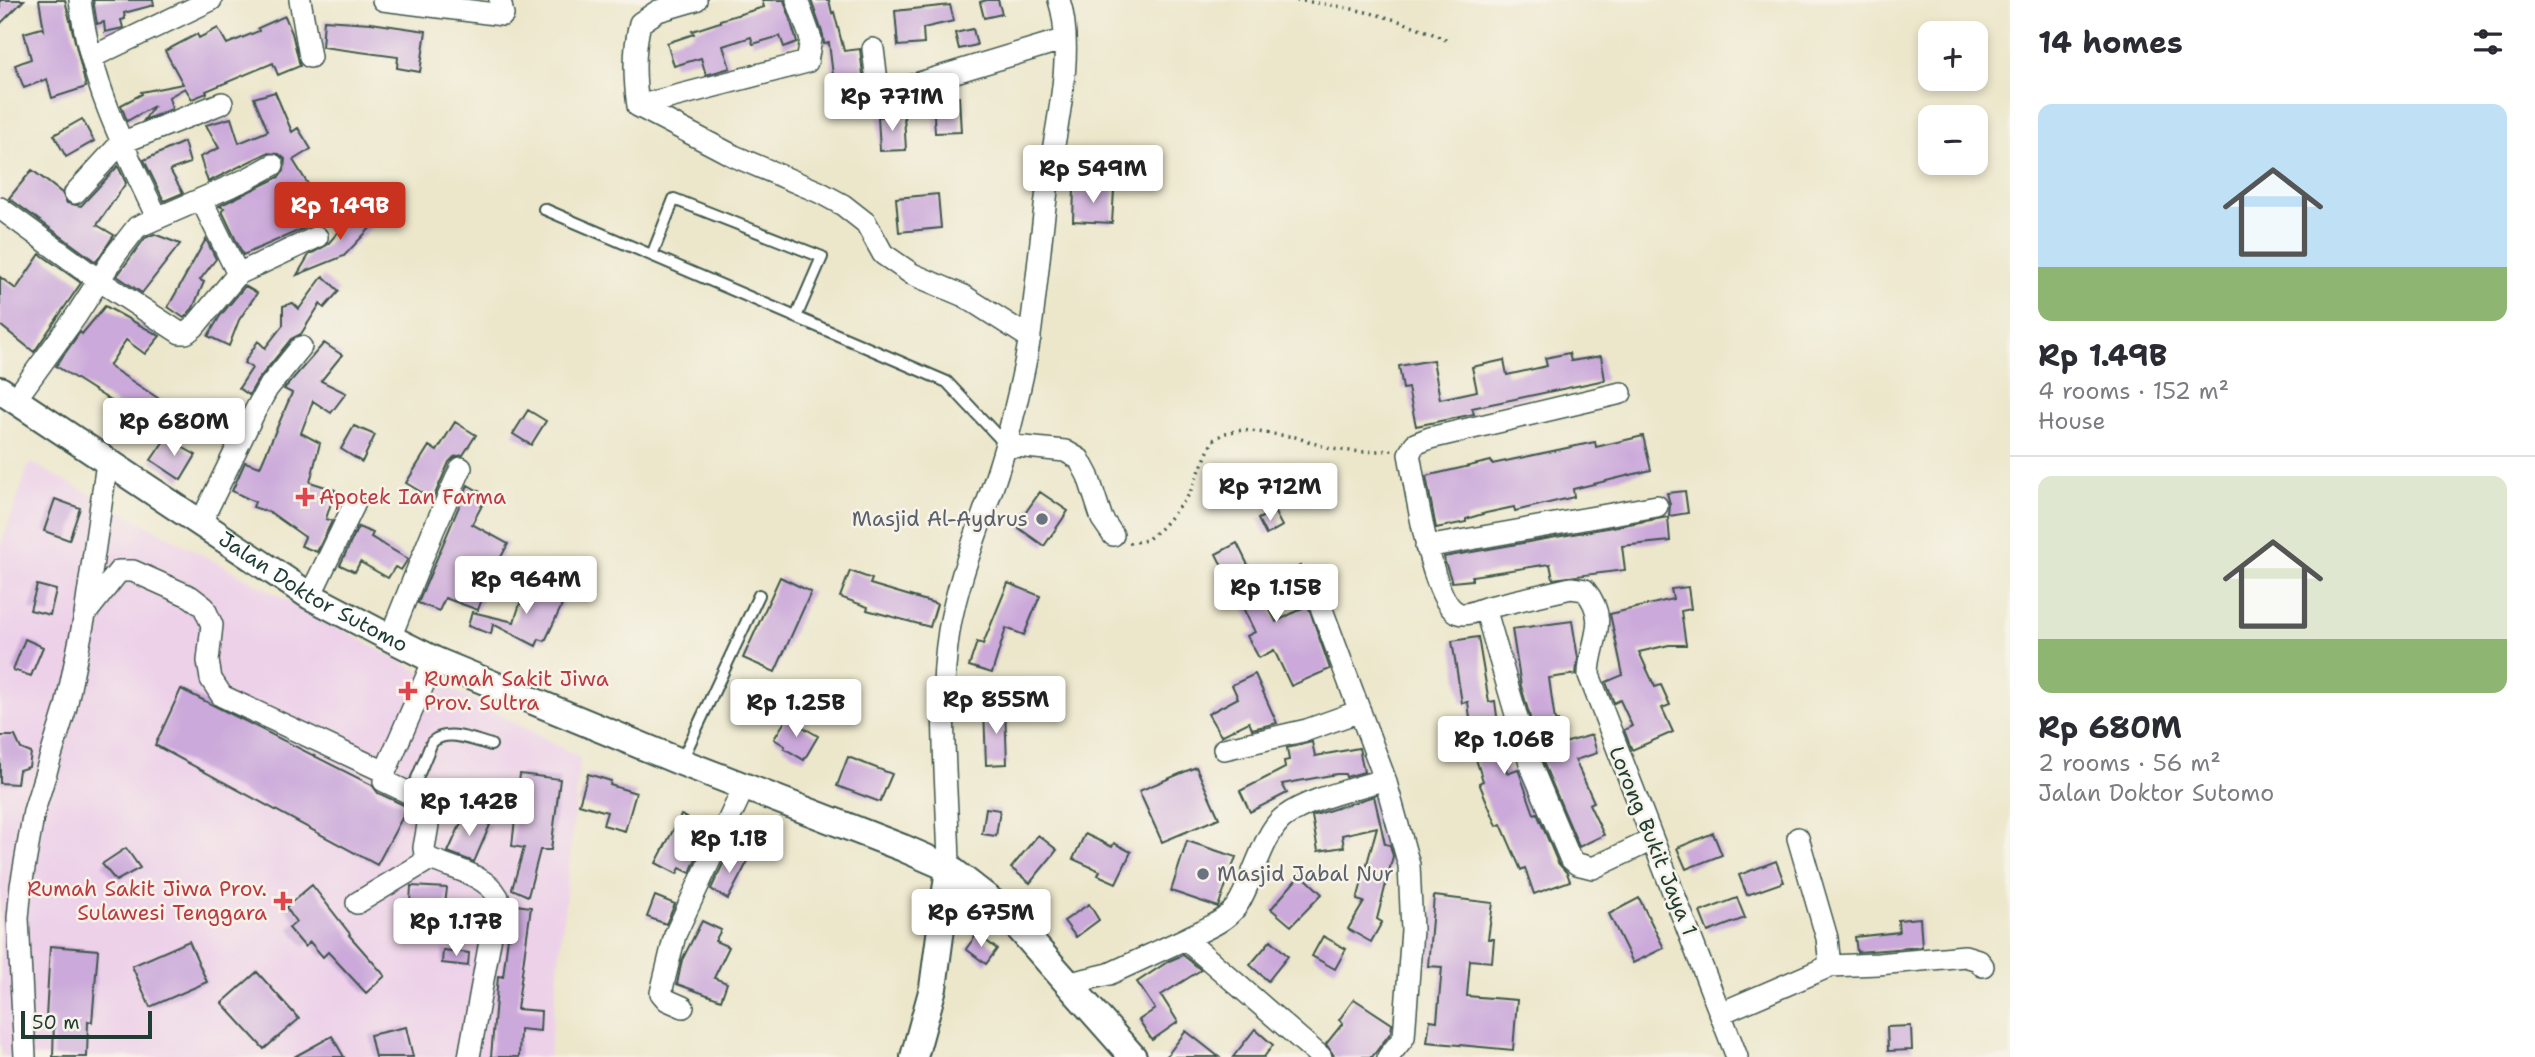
<!DOCTYPE html>
<html lang="en">
<head>
<meta charset="utf-8">
<style>
	body { margin:0; font-family:"Shantell Sans",sans-serif; background:#f7f7f7; color:#2b2b33; height:100vh; display:flex; flex-direction:column; font-size:26px; white-space:nowrap }
	* { box-sizing:border-box; margin:0 }
	p { font-size:23px; color:#7c7c81 }
	.icon { flex:none; width:38px; height:38px; fill:none; stroke:currentColor; stroke-width:2; stroke-linecap:round; stroke-linejoin:round }
	.map { position:relative; flex:1; overflow:hidden }
	.details { display:flex; flex-direction:column; background:#fff; width:525px }
	.details>* { flex:none }
	.buttons { position:absolute; left:1918px; top:21px; display:grid; gap:14px }
	.buttons a { display:grid; place-items:center; width:70px; height:70px; border-radius:14px; background:#fff; box-shadow:0 4px 10px #0003; font-size:35px }
	.scale { position:absolute; left:21px; bottom:18px; width:131px; box-sizing:border-box; padding-left:7px; border:4px solid #1f3d34; border-top:0; font-size:19px; line-height:24px; white-space:nowrap; color:#1f3d34; -webkit-text-stroke:5px #f7f3e8; paint-order:stroke }
	.price { position:absolute; translate:-50% -60px; padding:0 16px; border-radius:7px; background:#fff; color:#222; font-size:23px; line-height:46px; filter:drop-shadow(0 2px 4px #0008) }
	.price::after { content:''; position:absolute; left:50%; top:42px; width:21px; height:16px; margin-left:-10px; background:inherit; clip-path:polygon(0 0,100% 0,50% 100%) }
	.price.on { background:#c8321e; color:#fff }
	ul { padding:0; list-style:none }
	li { display:grid; align-content:center; gap:14px; height:371px; padding:0 28px }
	li+li { border-top:2px solid #e1e1e2 }
	li span { display:grid; place-items:center; height:217px; border-radius:14px; color:#555 }
	li>.icon { margin-inline-start:auto }
	span .icon { width:126px; height:126px; fill:#fffc; stroke-width:1 }
	li b { font-size:30px }
	h2 { display:flex; justify-content:space-between; align-items:center; height:84px; padding:0 28px; font-size:30px }
	main { display:flex; flex:1; min-height:0 }
	.map>svg:first-child { display:block }
</style>
</head>
<body>
<main>
<div class="map">
<svg width="2010" height="1057" viewBox="0 0 2010 1057">
	<rect width="100%" height="100%" fill="#f7f3e8"/>
	<filter id="ink" filterUnits="userSpaceOnUse"><feTurbulence type="fractalNoise" baseFrequency=".0143" numOctaves="2"/><feDisplacementMap in="SourceGraphic" scale="14" xChannelSelector="R" yChannelSelector="G"/><feConvolveMatrix kernelMatrix="1 2 1 2 8 2 1 2 1" color-interpolation-filters="sRGB"/></filter>
	<filter id="wash" filterUnits="userSpaceOnUse"><feTurbulence type="fractalNoise" baseFrequency=".00686" numOctaves="4" result="noise"/><feDisplacementMap in="SourceGraphic" scale="28" xChannelSelector="R" yChannelSelector="G"/><feGaussianBlur stdDeviation="1.57" result="paint"/><feColorMatrix in="noise" values="0 0 0 0 0 0 0 0 0 0 0 0 0 0 0 0 0 1.4 0 .05"/><feComposite in="paint" operator="in"/></filter>
	<g filter="url(#wash)">
		<rect width="100%" height="100%" fill="#ece7cb"/>
		<path fill="#edd1e9" d="M30,462L580,758L549,1057H3L0,1044V549Z"/>
		<g id="blocks">
			<path fill="#cba9da" d="M0,0H24L0,24Z
				M39,0H65L86,87L52,98L47,79L24,88L15,65L31,59L24,33L41,28L44,30Z
				M93,0H153L154,5L124,13L125,19L121,20L123,28L105,32L104,22L97,24Z
				M762,0H784L797,42L784,47L780,36L753,44L751,37L723,46L730,68L706,75L701,58L674,66L667,43L694,34L692,31L720,22V20L764,7Z
				M811,0H829L832,13L834,12L844,51L860,49L864,83L872,103L837,108L829,43L824,44L823,35Z
				M987,0H998L1002,14L984,18L980,2Z
				M950,5L954,21L923,28L924,44L898,46L895,11Z
				M285,16L292,33L300,66L278,75L273,63L206,91L207,93L192,99L185,88L169,97L172,109L144,120L154,106L127,121L121,105L142,94L141,92L183,84L165,51L197,34L199,38L218,28L227,44L259,31L258,28Z
				M324,20L371,23L426,31L420,72L397,68L398,57L322,47Z
				M973,29L977,45L959,49L955,33Z
				M275,92L292,132L298,128L311,149L293,160L311,189L300,193L314,224L243,255L222,211L224,208L219,206L279,177L284,171L285,159L279,154L267,153L208,182L200,157L219,148L206,125L231,118L239,143L268,131L254,98Z
				M959,97L961,132L935,133L933,98Z
				M904,115L906,150L880,151L878,117Z
				M82,119L94,141L66,157L54,135Z
				M184,142L190,163L170,170L183,193L164,201L144,160Z
				M118,166L126,183L97,225L114,235L96,262L9,198L32,170L62,193L67,203L81,206Z
				M1074,188L1114,190L1112,223L1073,221Z
				M938,194L941,228L899,232L896,198Z
				M359,208L375,223L344,256L297,275L309,255L327,245Z
				M154,234L180,244L142,293L117,276L145,238Z
				M206,239L216,259L200,280L204,282L193,308L184,318L168,307Z
				M40,254L81,283L34,352L0,325V277L16,289Z
				M323,276L339,291L324,308L320,304L301,334L291,339L257,381L249,395L239,388L252,368L244,363L258,341L265,348L283,325V306L293,303L299,309Z
				M245,286L257,293L239,320L229,346L208,336L220,316Z
				M105,306L160,336L145,354L126,340L109,366L170,406L151,434L116,404L56,366L80,332L82,334Z
				M324,343L342,355L321,381L346,393L331,413L313,401L301,433L320,443L310,482L335,490L326,519L332,521L317,552L301,546L305,537L271,513L253,507L255,502L232,491L245,462L260,467L292,393L284,389Z
				M1569,353L1571,361L1601,356L1605,380L1472,408L1474,414L1416,426L1408,388L1403,389L1399,366L1433,360L1440,399L1477,391L1472,367L1504,360L1507,375L1547,366L1545,358Z
				M528,410L546,421L531,445L513,434Z
				M455,422L476,435L463,455L454,457L449,462L433,499L406,483L429,446L437,451Z
				M354,426L375,435L362,462L341,449Z
				M1643,436L1651,470L1573,489L1574,497L1515,511L1514,507L1486,513L1466,519V522L1436,528L1426,476L1491,461L1492,464L1595,442L1596,447Z
				M166,438L196,455L181,480L151,460Z
				M468,485L487,496L472,524L508,544L500,559L497,558L478,610L445,598L439,611L418,603Z
				M1685,491L1688,513L1669,516L1670,504L1667,493Z
				M1040,492L1068,511L1044,546L1016,526Z
				M55,499L80,508L69,540L44,531Z
				M1274,511L1282,526L1266,535L1258,519Z
				M1668,517L1670,541L1622,546L1625,570L1553,579L1550,564L1472,576V580L1452,582L1445,562L1444,557Z
				M358,527L373,533L371,537L408,559L401,570L395,567L388,578L360,562L355,572L340,565Z
				M1237,543L1276,622L1308,605L1330,669L1291,686L1274,650L1259,658L1247,636L1255,632L1216,554Z
				M1300,566L1309,582L1293,590L1285,575Z
				M850,571L872,579L870,584L937,604L930,627L867,610L868,607L840,597Z
				M780,577L811,592L775,672L743,658Z
				M527,582L565,599L545,641L539,639L536,646L493,624L491,634L468,626L472,612L514,622Z
				M1008,583L1040,596L1024,635L1006,628L992,673L969,666L977,642L983,644Z
				M37,585L56,590L50,615L30,610Z
				M1688,587L1691,609L1681,611L1686,645H1669L1639,652L1655,687L1661,685L1670,705L1662,708L1673,732L1632,750L1624,730L1632,726L1620,700L1614,703L1606,682L1623,675L1610,614L1673,599L1671,589Z
				M1572,621L1578,658L1576,674L1549,678L1555,721H1558L1561,744L1592,735L1597,753L1575,760L1594,802L1589,804L1604,835L1579,847L1543,762L1521,686L1512,629Z
				M1478,637L1489,702L1495,701L1498,724H1501L1507,773L1518,769L1534,814L1537,813L1558,863L1567,873L1570,881L1534,894L1525,868L1521,870L1501,824L1497,826L1479,783L1483,781L1476,759L1478,758L1474,725L1471,726L1468,702L1462,703L1452,641Z
				M25,639L43,647L31,676L13,670Z
				M1255,674L1277,723L1252,729L1249,722L1221,736L1208,714L1238,698L1232,685Z
				M181,689L372,785L378,793L408,807L377,865L155,745Z
				M1005,707L1007,764L986,765L984,708Z
				M787,718L818,736L804,760L784,748L785,746L774,739Z
				M0,736H15L21,749L31,753L29,767L19,770L17,784L0,783Z
				M1312,742L1315,756L1359,748L1364,772L1346,777L1345,774H1337L1282,784L1287,793L1250,812L1240,791L1285,768L1284,761L1289,760L1287,748Z
				M848,757L892,774L880,802L837,786Z
				M1196,767L1219,818L1162,842L1139,791Z
				M520,774L560,779L551,850H540L528,896L512,889L524,848L512,846Z
				M588,774L611,781L610,785L636,793L625,831L603,825L607,812L579,804Z
				M1374,796L1385,844L1390,845L1393,856L1377,919L1382,922L1371,942L1348,929L1364,902L1357,900L1377,827L1342,835L1344,847L1318,851L1312,816Z
				M986,808L1000,810L996,836L982,834Z
				M465,814L490,825L474,862L448,852Z
				M681,815L702,825L692,845L700,849L690,873L680,868L677,874L656,863Z
				M1713,833L1722,855L1686,869L1677,848Z
				M1085,834L1112,847L1114,843L1131,852L1116,883L1098,875L1100,871L1073,859Z
				M1038,835L1057,850L1030,883L1011,868Z
				M1187,841L1236,857L1218,907L1171,891Z
				M126,848L140,868L116,881L102,864Z
				M729,851L748,861L728,899L711,889Z
				M1776,861L1784,882L1747,895L1739,875Z
				M1301,874L1322,894L1291,926L1271,909Z
				M312,885L350,934L349,935L385,976L366,993L328,952L323,957L310,942L305,947L289,928L296,922L286,907Z
				M411,886L447,888L443,922L409,920Z
				M655,896L675,904L666,924L647,917Z
				M1434,896L1493,903L1488,939H1494L1492,962L1470,960L1467,996L1517,1000L1513,1050L1427,1042L1430,1020L1437,1021L1442,967L1428,966Z
				M1639,898L1664,948L1633,963L1609,914Z
				M1737,898L1745,918L1708,932L1700,912Z
				M1089,904L1099,920L1076,937L1064,921Z
				M516,905L531,907L517,1009L541,1011L540,1031L520,1029L519,1057H491L498,976L503,977L508,937L510,938Z
				M1920,918L1922,947L1857,952L1855,937L1899,932L1898,920Z
				M702,921L721,930L715,941L729,947L714,978L727,983L721,1000L677,984L682,960Z
				M977,934L997,949L986,964L966,949Z
				M1323,936L1346,949L1335,969L1312,956Z
				M1271,940L1288,956L1268,981L1250,965Z
				M189,941L207,982L150,1007L132,966Z
				M50,946L98,950L92,1022L88,1021L87,1057H53L54,1019L46,1018Z
				M443,950L469,953L468,966L442,963Z
				M1183,955L1201,970L1161,995L1178,1022L1152,1040L1139,1020L1155,1009L1137,982L1169,961Z
				M257,972L299,1019L264,1049L222,1003Z
				M1354,999L1392,1024L1391,1032L1372,1057H1335L1326,1044L1343,1023L1339,1020Z
				M1911,1026L1912,1050L1888,1051L1887,1027Z
				M406,1027L413,1057H375L370,1035Z
				M1255,1029L1273,1045L1264,1057H1233Z
				M1186,1031L1219,1057H1166Z
				M332,1036L344,1057H294Z"/>
		</g>
	</g>
	<g filter="url(#ink)">
		<use href="#blocks" fill-opacity="0" stroke="#3e564b" stroke-width="2"/>
		<g fill="none" stroke-linecap="round" stroke-linejoin="round">
			<g stroke="#3e564b" stroke-width="14">
				<path id="service" d="M544,209L947,382L1006,445
					M652,255L674,199L822,257L796,317
					M681,762L759,595
					M411,793L432,742C447,728 473,740 491,745"/>
			</g>
			<g stroke="#3e564b" stroke-width="24">
				<path id="minor" d="M80,0C89,78 123,147 157,217
					M300,0L310,57
					M383,0L503,15L500,0
					M797,0L811,39L807,62L638,106L734,156L819,192L843,205L866,223L883,254L912,274L964,296L1030,338
					M873,49L877,81L881,87L896,90L1065,39
					M92,57L211,0
					M638,106C634,78 633,51 640,23L658,11L696,0
					M75,193L121,143L222,103
					M201,199L238,274
					M0,208L100,281L180,333H186L194,327L238,274L317,237
					M15,400L76,316L116,254L137,227L245,180L273,165
					M1006,445L1065,451L1079,459L1088,476L1102,519L1113,535
					M200,524L255,411L267,389L301,347
					M1426,547L1657,506
					M310,596L354,505
					M1321,607L1385,779L1409,865L1412,930L1404,1037L1388,1057
					M1485,608C1477,611 1466,616 1458,613C1431,602 1415,483 1409,454L1415,444L1430,438L1621,393
					M86,613L119,571H133L191,597L204,607L212,625L208,661L211,679L222,696L385,772
					M390,638L433,531L461,468
					M434,660L385,772L384,781L424,800C433,813 426,833 424,848L425,854L430,859C452,868 486,875 498,897L469,1057
					M1224,749L1307,730L1360,711
					M1652,840L1593,868L1577,864L1570,858L1531,766L1485,608L1571,588L1585,590C1611,622 1589,642 1589,675L1737,1057
					M949,868C948,792 937,706 949,631C960,566 989,507 1006,444C1015,409 1025,371 1030,335C1038,278 1042,220 1051,162C1059,115 1074,46 1059,0
					M357,903L430,859
					M1185,939C1202,930 1224,923 1236,907C1251,887 1263,832 1284,817C1310,798 1355,789 1385,779
					M1830,966L1878,964L1965,956L1978,960L1983,966
					M1066,984L1109,974L1185,939L1321,1057
					M683,1007L667,1000L661,993L675,935L744,787
					M1721,1013L1830,966L1827,938L1798,838
					M25,1057L18,918L21,886L34,811L66,707L85,615L107,463"/>
			</g>
			<g stroke="#3e564b" stroke-width="30">
				<g id="tertiary">
					<path id="s1" d="M0,390L310,596L390,638L434,660L681,762L903,848L949,868L1004,911L1133,1057"/>
					<path d="M914,1057L933,988L949,868"/>
				</g>
			</g>
			<path stroke="#3e564b" stroke-width="3.5" stroke-dasharray="2 5" stroke-linecap="butt" d="M1296,0C1351,7 1401,17 1450,42
				M1129,543L1147,540L1162,527L1189,495L1213,440L1225,433L1243,430L1295,437L1331,449L1362,452L1393,450"/>
			<use href="#service" stroke="#fff" stroke-width="10"/>
			<use href="#minor" stroke="#fff" stroke-width="21"/>
			<use href="#tertiary" stroke="#fff" stroke-width="26"/>
		</g>
	</g>
	<g fill="#e0444e" stroke="#f7f3e8" stroke-width="2.5">
		<path d="M301.5 486.5h7v7h7v7h-7v7h-7v-7h-7v-7h7z"/>
		<path d="M404.5 680.5h7v7h7v7h-7v7h-7v-7h-7v-7h7z"/>
		<path d="M279.5 890.5h7v7h7v7h-7v7h-7v-7h-7v-7h7z"/>
	</g>
	<g fill="#6b7280" stroke="#f7f3e8" stroke-width="2.5">
		<circle cx="1042" cy="519" r="7"/>
		<circle cx="1203" cy="874" r="7"/>
	</g>
	<g text-anchor="middle" dominant-baseline="central" stroke-width="5" stroke-linejoin="round" paint-order="stroke">
		<g font-size="21" fill="#be3a42" stroke="#f7f3e8" text-anchor="start">
			<text x="319" y="497">Apotek Ian Farma</text>
			<text x="424" y="679">Rumah Sakit Jiwa<tspan x="424" dy="24">Prov. Sultra</tspan></text>
			<text x="267" y="889" text-anchor="end">Rumah Sakit Jiwa Prov.<tspan x="267" dy="24">Sulawesi Tenggara</tspan></text>
		</g>
		<g font-size="21" fill="#5b616d" stroke="#f7f3e8" text-anchor="end">
			<text x="1028" y="519">Masjid Al-Aydrus</text>
			<text x="1217" y="874" text-anchor="start">Masjid Jabal Nur</text>
		</g>
		<g font-size="21" fill="#1f3d34" stroke="#f7f3e8">
			<text stroke="none"><textPath href="#s1" startOffset="373">Jalan Doktor Sutomo</textPath></text>
			<text transform="translate(1653 841) rotate(68)">Lorong Bukit Jaya 1</text>
		</g>
	</g>
</svg>
<div class="buttons">
<a>+</a>
<a>−</a>
</div>
<div class="scale">50 m</div>
<b class="price" style="left:892px;top:133px">Rp 771M</b>
<b class="price" style="left:1093px;top:205px">Rp 549M</b>
<b class="price on" style="left:340px;top:242px">Rp 1.49B</b>
<b class="price" style="left:174px;top:458px">Rp 680M</b>
<b class="price" style="left:1270px;top:523px">Rp 712M</b>
<b class="price" style="left:526px;top:616px">Rp 964M</b>
<b class="price" style="left:1276px;top:624px">Rp 1.15B</b>
<b class="price" style="left:996px;top:736px">Rp 855M</b>
<b class="price" style="left:796px;top:739px">Rp 1.25B</b>
<b class="price" style="left:1504px;top:776px">Rp 1.06B</b>
<b class="price" style="left:469px;top:838px">Rp 1.42B</b>
<b class="price" style="left:729px;top:875px">Rp 1.1B</b>
<b class="price" style="left:981px;top:949px">Rp 675M</b>
<b class="price" style="left:456px;top:958px">Rp 1.17B</b>
</div>
<section class="details">
<h2>14 homes<svg class="icon" aria-label="filters" viewBox="0 0 24 24"><path d="M4 7h16M4 17h16"/><circle cx="9" cy="7" r="2"/><circle cx="15" cy="17" r="2"/></svg></h2>
<ul>
<li><span style="background:linear-gradient(#bfe0f5 75%,#8fb573 0)"><svg class="icon" aria-label="home" viewBox="0 0 24 24"><path d="M3 11l9-7 9 7M6 9v11h12V9"/></svg></span><div><b>Rp 1.49B</b><p>4 rooms · 152 m²</p><p>House</p></div></li>
<li><span style="background:linear-gradient(#dfe7d0 75%,#8fb573 0)"><svg class="icon" aria-label="home" viewBox="0 0 24 24"><path d="M3 11l9-7 9 7M6 9v11h12V9"/></svg></span><div><b>Rp 680M</b><p>2 rooms · 56 m²</p><p>Jalan Doktor Sutomo</p></div></li>
</ul>
</section>
</main>
</body>
</html>
